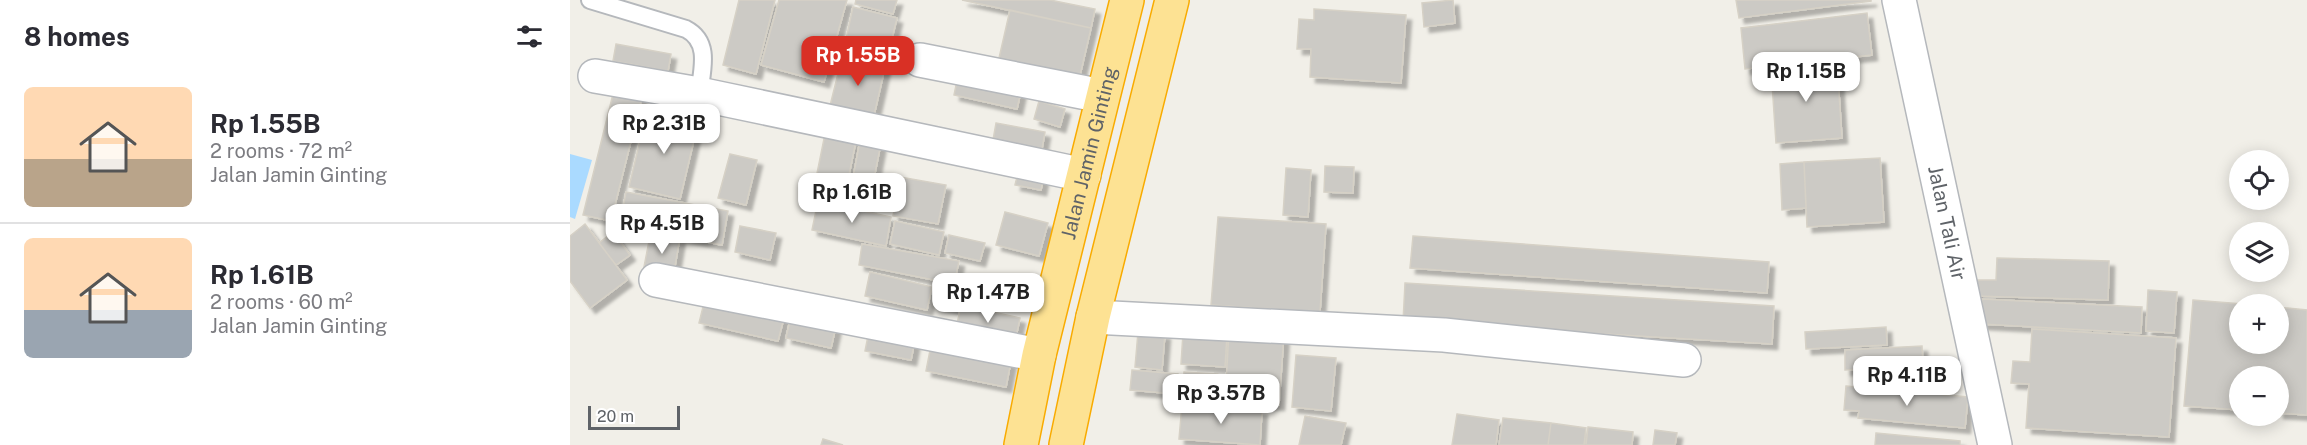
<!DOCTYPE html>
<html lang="en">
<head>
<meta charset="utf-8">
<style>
	body { margin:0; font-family:"Public Sans",sans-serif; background:#f7f7f7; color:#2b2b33; height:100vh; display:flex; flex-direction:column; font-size:22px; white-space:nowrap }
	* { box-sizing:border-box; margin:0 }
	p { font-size:20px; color:#7c7c81 }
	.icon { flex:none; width:33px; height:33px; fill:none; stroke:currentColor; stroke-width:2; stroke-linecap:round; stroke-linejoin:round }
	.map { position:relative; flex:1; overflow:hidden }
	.side { display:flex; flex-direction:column; background:#fff; width:570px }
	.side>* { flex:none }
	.tools { position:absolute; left:1659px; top:150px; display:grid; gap:12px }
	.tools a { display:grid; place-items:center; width:60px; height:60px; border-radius:50%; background:#fff; box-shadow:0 3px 15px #0003; font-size:30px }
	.scale { position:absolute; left:18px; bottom:15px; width:92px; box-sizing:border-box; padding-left:6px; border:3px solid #5f6368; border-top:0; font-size:16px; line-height:21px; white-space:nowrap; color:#5f6368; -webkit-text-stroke:4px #fff; paint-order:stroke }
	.price { position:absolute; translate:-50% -51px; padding:0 14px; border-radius:12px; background:#fff; color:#222; font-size:20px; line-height:39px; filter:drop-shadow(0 2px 3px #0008) }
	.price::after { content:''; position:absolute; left:50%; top:36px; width:18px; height:14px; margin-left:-9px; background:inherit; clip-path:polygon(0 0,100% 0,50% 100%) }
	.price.selected { background:#d93025; color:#fff }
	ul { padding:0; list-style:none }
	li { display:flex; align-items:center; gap:18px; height:150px; padding:0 24px }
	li+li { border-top:2px solid #e1e1e2 }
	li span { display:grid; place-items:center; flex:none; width:168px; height:120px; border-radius:9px; color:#555 }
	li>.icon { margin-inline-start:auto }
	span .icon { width:72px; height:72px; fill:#fffc; stroke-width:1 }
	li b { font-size:26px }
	h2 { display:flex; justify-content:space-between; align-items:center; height:72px; padding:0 24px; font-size:26px }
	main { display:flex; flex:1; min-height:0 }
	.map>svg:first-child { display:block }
</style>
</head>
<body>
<main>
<section class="side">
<h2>8 homes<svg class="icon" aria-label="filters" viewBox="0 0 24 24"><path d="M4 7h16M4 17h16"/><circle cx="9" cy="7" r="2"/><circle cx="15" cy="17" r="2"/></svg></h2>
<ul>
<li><span style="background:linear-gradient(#ffd9b3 60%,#b9a48a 0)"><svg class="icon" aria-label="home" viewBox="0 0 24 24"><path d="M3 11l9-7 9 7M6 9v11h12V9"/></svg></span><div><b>Rp 1.55B</b><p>2 rooms · 72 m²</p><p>Jalan Jamin Ginting</p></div></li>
<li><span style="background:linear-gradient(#ffd9b3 60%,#9aa5b1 0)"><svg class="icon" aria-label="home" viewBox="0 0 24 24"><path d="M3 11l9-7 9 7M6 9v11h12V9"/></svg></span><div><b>Rp 1.61B</b><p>2 rooms · 60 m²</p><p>Jalan Jamin Ginting</p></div></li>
</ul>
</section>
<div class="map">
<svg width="1737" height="445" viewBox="0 0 1737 445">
	<defs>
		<filter id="shadow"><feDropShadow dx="5.5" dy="5.5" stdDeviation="1.5" flood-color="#0004"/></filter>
	</defs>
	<rect width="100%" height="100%" fill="#f1efe8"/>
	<path fill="#aadaff" d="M0,154L22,160L5,219L0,217Z"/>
	<path fill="#cccac5" stroke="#d6d1c6" stroke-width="1.5" filter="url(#shadow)" d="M169,0H205L186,74L153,65Z
		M209,0H277L254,82L191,65Z
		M286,0H327L323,14L285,4Z
		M392,0H480L525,9L521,28Z
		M883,0L885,23L854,27L852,3Z
		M1166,0H1301V1L1169,18Z
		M283,7L327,18L316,63L273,53Z
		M744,9L836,15L831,83L740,77L741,49H727L729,19L744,20Z
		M440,10L521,28L508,84L427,67Z
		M1297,13L1302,55L1175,69L1171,28Z
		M46,44L101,54L98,71L43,61Z
		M273,53L316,63L303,120L259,110Z
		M1267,63L1272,138L1206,143L1201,68Z
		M388,76L451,91L447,109L384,95Z
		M46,82L74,89L41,221L13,215Z
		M469,101L495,109L490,127L464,119Z
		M77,111L128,123L110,199L59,187Z
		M426,123L475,132L472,149L423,140Z
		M255,134L286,141L273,204L242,198Z
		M290,140L311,143L298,209L278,205Z
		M160,154L187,160L176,205L148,198Z
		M1310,158L1314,222L1237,227L1234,162Z
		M1234,162L1236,208L1212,210L1210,164Z
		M755,166L784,167L783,193L754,192Z
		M716,168L741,170L738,217L713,215Z
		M449,169L474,174L471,190L445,185Z
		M330,177L376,185L368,224L323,216Z
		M56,192L158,211L152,245L50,225Z
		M248,201L321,217L316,246L242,230Z
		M435,212L478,223L469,256L426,245Z
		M648,217L756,224L750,312L641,305Z
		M325,221L374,232L369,255L320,244Z
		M15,224L57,280L20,308L0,281V236Z
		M170,226L206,233L200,260L165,252Z
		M81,231L110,237L103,278L73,272Z
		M43,232L60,255L46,265L29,243Z
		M379,235L415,243L410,261L375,253Z
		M843,236L1199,262L1197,293L840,268Z
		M292,244L389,261L384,284L289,265Z
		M1427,258L1539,261L1538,300L1404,296L1405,280H1426Z
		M300,272L362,287L357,310L295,296Z
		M368,283L389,288L385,309L364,305Z
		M835,283L1204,306L1202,344L833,322Z
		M1578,290L1607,292L1604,333L1576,331Z
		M136,295L215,314L208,341L129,323Z
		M1412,299L1572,307L1571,333L1411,324Z
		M1623,300L1673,304H1670V344H1708V307L1737,310V415L1708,413V376H1670V410L1614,406Z
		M391,305L450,318L445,342L386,329Z
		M222,311L267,322L261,348L216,338Z
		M300,326L346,335L341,360L295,351Z
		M1316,327L1317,345L1236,349L1235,332Z
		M1462,329L1606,338L1599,437L1456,428L1459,384L1441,383L1443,361L1460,362Z
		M659,331L714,334L709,405L655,402Z
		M568,332L595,334L592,370L565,367Z
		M613,333L657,335L655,367L611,364Z
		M363,335L443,351L436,387L356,371Z
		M1352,346L1353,366L1275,370V350Z
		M726,355L766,358L761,411L722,407Z
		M562,370L608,374L606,394L560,390Z
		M614,372L648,374L646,407L612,404Z
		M1276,386L1398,397L1395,428L1288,418L1289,411L1274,410Z
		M612,404L692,410L690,445L609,439Z
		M887,414L929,420L926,445H882Z
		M735,416L776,423L771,445H729Z
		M933,418L981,423L978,445H929Z
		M981,423L1016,428L1014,445H978Z
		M1018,427L1063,432L1062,445H1016Z
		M1085,430L1107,433L1105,445H1083Z
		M1306,433L1390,441V445H1305Z
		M253,439L273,445H251Z"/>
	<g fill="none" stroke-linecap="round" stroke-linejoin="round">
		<g stroke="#b5b8bc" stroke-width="20">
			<path id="lane" d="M20,0L116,29C141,42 132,70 129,94"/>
		</g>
		<g stroke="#b5b8bc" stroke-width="36">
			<g id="street">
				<path id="s1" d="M1329,0L1425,445"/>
				<path d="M350,60L532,96"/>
				<path d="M25,76L129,94L514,175"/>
				<path d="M86,280L469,355"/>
				<path d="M523,317L874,335L1114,360"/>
			</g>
		</g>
		<g stroke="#f9ab00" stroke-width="36">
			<g id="highway">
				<path id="s2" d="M451,445L469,355L557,0"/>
				<path d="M496,445L523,317L602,0"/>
			</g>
		</g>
		<use href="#lane" stroke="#fff" stroke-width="16"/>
		<use href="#street" stroke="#fff" stroke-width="33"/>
		<use href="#highway" stroke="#fde293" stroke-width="33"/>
	</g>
	<g text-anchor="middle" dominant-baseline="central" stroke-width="4.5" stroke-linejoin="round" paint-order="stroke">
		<g font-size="20" fill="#5f6368" stroke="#fff">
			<text stroke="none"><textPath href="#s2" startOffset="300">Jalan Jamin Ginting</textPath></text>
			<text stroke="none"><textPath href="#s1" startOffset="228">Jalan Tali Air</textPath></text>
		</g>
	</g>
</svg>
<div class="tools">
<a><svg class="icon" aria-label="locate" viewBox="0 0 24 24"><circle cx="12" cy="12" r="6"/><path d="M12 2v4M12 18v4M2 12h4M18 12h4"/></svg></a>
<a><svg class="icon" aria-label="layers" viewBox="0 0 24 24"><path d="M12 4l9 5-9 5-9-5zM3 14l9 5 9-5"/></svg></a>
<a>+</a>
<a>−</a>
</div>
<div class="scale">20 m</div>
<b class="price selected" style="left:288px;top:87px">Rp 1.55B</b>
<b class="price" style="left:1236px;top:103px">Rp 1.15B</b>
<b class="price" style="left:94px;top:155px">Rp 2.31B</b>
<b class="price" style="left:282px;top:224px">Rp 1.61B</b>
<b class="price" style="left:92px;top:255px">Rp 4.51B</b>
<b class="price" style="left:418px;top:324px">Rp 1.47B</b>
<b class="price" style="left:1337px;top:407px">Rp 4.11B</b>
<b class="price" style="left:651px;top:425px">Rp 3.57B</b>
</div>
</main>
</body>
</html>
